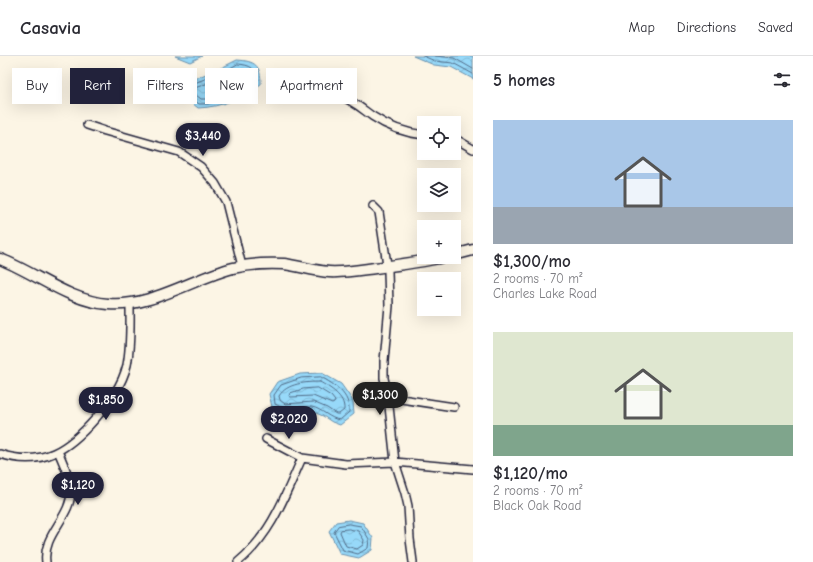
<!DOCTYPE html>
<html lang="en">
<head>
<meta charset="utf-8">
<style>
	body { margin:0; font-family:"Comic Neue",sans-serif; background:#f2f2f3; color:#2b2b33; height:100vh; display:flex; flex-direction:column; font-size:15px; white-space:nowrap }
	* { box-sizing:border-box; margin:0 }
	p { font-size:13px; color:#7c7c81 }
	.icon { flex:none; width:22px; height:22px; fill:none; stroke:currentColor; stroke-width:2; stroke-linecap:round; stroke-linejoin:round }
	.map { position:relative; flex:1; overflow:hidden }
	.details { display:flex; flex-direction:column; background:#fff; width:340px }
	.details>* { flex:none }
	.guide { position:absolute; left:12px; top:12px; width:380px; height:36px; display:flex; gap:8px }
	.tools { position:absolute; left:417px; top:60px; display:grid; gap:8px }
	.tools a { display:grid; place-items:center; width:44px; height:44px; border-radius:0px; background:#fff; box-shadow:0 4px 16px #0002; font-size:20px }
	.price { position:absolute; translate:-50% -34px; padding:0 9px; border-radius:14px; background:#22223b; color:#fff; font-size:13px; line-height:26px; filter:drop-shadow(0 1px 2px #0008) }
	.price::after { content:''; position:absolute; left:50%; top:24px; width:12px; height:9px; margin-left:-6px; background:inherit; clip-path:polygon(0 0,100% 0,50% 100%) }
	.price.selected { background:#222; color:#fff }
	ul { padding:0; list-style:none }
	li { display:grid; align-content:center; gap:8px; height:212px; padding:0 20px }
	li span { display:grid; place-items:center; height:124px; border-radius:0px; color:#555 }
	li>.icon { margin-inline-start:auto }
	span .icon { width:72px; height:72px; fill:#fffc; stroke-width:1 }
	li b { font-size:17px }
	h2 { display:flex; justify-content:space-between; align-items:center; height:48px; padding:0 20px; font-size:17px }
	.pill { padding:0 14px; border-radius:0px; background:#fff; box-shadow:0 4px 16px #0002; font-size:14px; line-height:36px }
	.pill.selected { background:#22223b; color:#fff }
	header { display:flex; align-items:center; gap:24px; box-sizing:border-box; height:56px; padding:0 20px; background:#fff; border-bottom:1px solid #e1e1e2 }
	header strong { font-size:19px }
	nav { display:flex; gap:22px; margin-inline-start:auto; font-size:14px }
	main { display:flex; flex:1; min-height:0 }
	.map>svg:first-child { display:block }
</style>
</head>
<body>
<header>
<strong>Casavia</strong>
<nav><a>Map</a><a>Directions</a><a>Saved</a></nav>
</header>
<main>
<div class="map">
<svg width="473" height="506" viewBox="0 0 473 506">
	<defs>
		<pattern id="water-waves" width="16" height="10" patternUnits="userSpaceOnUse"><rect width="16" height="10" fill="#97d9f9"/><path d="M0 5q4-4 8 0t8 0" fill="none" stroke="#82bad6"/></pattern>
	</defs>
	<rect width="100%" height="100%" fill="#fcf5e5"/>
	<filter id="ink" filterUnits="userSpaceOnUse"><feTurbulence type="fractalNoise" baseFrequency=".025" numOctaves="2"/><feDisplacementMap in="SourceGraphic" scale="8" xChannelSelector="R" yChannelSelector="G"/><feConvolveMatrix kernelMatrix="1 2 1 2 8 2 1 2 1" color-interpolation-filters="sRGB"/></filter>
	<g filter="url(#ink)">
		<path fill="url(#water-waves)" stroke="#6890ad" d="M175,0H202L190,6Z
			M413,0H473V23L451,11L434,9Z
			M237,4C255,5 261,9 261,28C241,42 223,51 198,52L181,38L178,31L181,28L221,12Z
			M322,317L341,328L353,345L354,358L340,369L332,366L323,360L311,355L284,357L272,351L269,338L277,326L300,318Z
			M349,464L363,467L373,482L372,494L359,502L340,498L329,475L336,466Z"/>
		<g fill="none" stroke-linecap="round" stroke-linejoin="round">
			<path stroke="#516b87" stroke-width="1" d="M423,0L435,5L453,7L473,18
				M435,0L454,2L473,13
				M238,8C250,9 257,12 257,25L236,40L208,48H199L184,36L183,32L184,31L223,16Z
				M239,13C246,13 252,15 252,23L234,35L208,43H201L191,35L192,33L225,21Z
				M240,19L243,21C239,27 232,30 225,31L223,30L224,28Z
				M321,321C335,329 350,338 349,356L340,364C330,363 322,353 312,351C298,349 288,356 275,348L274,339L281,329L301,322Z
				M320,326C330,332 345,340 344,354L339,358H336L327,352L313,346L285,348L280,344L279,340C287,327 306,326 320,326Z
				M318,332L331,340L335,345L334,347L332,348L313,340L291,341L289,340L290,337L303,333Z
				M349,468L361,470L369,483L368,492L358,498L343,494L334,476L338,470Z
				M349,473L358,475L364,484L363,489L357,493L346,490L340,476L341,474Z"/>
			<g stroke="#22223b" stroke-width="10">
				<path id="street" d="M340,40C352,44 361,52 372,60C387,70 405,77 424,79
					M87,69L105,75L179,96L201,111L215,127L226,146L242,210
					M454,82L473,93
					M373,150L379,156L388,215L389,250L384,305V322L388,341L395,406L405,437L408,450L410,483L413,506
					M388,341L454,351
					M266,383L302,402L346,408L395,406L473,413
					M0,398C43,412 69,393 96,362C109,346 122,330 127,309C131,289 130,268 130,248
					M46,506C42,478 72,461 71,434C70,420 63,407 58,395
					M238,506C271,479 285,440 302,402"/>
			</g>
			<g stroke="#22223b" stroke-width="13">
				<path id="secondary" d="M454,199L473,194
					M0,203C36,217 69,245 108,248C150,252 194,222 233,212C250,208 267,207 284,208C299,210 314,215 329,216C344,217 360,214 375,212C398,209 421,206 444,201"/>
			</g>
			<use href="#street" stroke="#fcf5e5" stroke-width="7"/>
			<use href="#secondary" stroke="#fcf5e5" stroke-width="10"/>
		</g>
	</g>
</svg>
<div class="tools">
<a><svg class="icon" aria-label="locate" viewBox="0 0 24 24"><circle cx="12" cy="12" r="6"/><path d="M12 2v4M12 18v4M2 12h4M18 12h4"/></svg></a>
<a><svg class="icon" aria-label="layers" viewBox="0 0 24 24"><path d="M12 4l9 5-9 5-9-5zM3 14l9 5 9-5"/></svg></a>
<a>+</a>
<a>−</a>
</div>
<b class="price" style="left:203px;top:101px">$3,440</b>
<b class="price selected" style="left:380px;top:360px">$1,300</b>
<b class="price" style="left:106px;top:365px">$1,850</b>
<b class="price" style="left:289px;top:384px">$2,020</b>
<b class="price" style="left:78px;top:450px">$1,120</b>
<div class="guide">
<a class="pill">Buy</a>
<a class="pill selected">Rent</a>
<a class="pill">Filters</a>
<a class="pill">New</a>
<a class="pill">Apartment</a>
</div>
</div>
<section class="details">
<h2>5 homes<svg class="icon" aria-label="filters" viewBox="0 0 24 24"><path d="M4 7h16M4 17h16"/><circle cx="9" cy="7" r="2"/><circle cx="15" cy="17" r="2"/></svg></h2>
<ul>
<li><span style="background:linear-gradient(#a9c7e8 70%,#9aa5b1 0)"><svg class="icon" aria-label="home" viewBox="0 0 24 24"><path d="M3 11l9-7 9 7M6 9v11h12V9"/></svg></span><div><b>$1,300/mo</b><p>2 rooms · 70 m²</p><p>Charles Lake Road</p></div></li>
<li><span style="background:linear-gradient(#dfe7d0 75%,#7fa58c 0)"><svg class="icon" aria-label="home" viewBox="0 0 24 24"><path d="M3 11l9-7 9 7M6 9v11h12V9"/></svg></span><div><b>$1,120/mo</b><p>2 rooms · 70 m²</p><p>Black Oak Road</p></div></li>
</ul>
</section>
</main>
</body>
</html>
